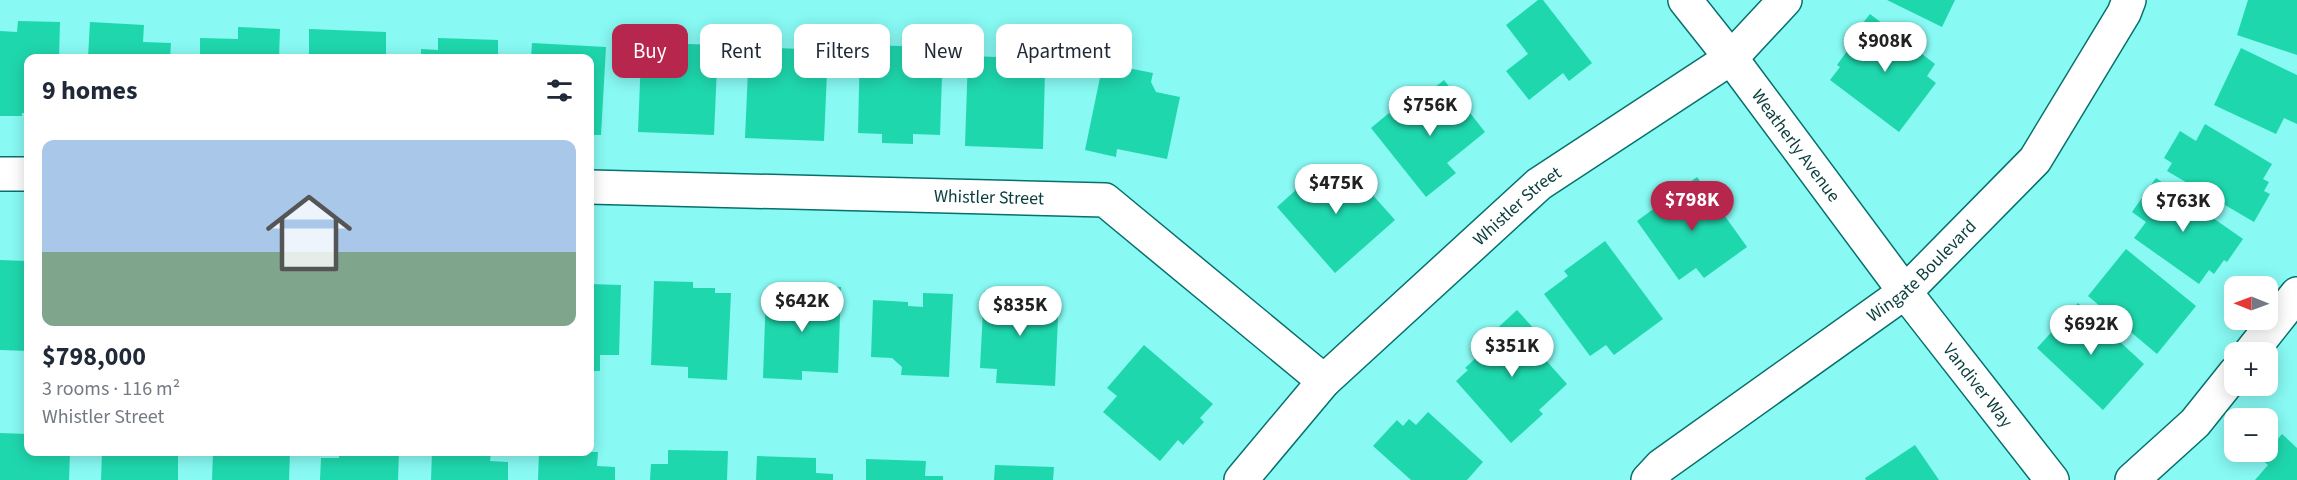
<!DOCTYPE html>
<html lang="en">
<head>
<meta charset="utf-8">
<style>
	body { margin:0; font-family:"Source Sans 3",sans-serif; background:#f6f6f7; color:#1f2937; height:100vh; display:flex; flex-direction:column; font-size:22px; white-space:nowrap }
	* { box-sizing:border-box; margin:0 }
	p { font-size:20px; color:#747a83 }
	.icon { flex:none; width:33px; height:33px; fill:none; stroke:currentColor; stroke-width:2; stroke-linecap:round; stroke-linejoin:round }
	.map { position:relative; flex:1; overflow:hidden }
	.sheet { position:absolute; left:24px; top:54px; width:570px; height:402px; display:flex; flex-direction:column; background:#fff; border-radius:12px; box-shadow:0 3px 15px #0003 }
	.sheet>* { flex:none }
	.banner { position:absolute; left:612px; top:24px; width:570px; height:54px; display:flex; gap:12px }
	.needle { width:39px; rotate:271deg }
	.controls { position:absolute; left:2224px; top:276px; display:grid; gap:12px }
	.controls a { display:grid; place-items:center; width:54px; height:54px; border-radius:12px; background:#fff; box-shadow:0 3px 15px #0003; font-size:30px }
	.price { position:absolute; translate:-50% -51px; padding:0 14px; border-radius:21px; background:#fff; color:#222; font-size:20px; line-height:39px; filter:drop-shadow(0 2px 3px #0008) }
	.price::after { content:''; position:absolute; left:50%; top:36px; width:18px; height:14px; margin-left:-9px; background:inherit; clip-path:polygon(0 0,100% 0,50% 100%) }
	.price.selected { background:#b7264d; color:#fff }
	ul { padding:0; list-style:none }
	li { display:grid; align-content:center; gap:12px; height:318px; padding:0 18px }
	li+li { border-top:2px solid #e0e1e3 }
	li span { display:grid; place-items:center; height:186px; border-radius:12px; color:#555 }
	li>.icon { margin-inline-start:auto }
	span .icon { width:108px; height:108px; fill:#fffc; stroke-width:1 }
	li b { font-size:26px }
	h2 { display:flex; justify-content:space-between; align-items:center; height:72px; padding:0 18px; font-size:26px }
	.chip { padding:0 21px; border-radius:12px; background:#fff; box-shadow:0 3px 15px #0003; font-size:21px; line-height:54px }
	.chip.selected { background:#b7264d; color:#fff }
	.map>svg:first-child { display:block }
</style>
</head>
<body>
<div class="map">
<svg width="2297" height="480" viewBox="0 0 2297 480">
	<rect width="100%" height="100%" fill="#88f9f3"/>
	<path fill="#1fd7ad" d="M1538,0H1543L1592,63L1569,81L1563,73L1529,100L1506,71L1528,54L1506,25Z
		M1887,0H1955L1942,27Z
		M2248,0H2297V55L2237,35Z
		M1870,14L1935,64L1927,76L1936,83L1899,132L1830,80L1840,67L1837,65L1847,51L1850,52L1854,47L1848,42Z
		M18,21L60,22L59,58H28V113H22V116H0V31L17,32Z
		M90,22L144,25L143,42L171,43L170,58H88Z
		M238,27L280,29L279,58H200V38L238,39Z
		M309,29L386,32V58H309Z
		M438,38L498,40V58H421V49L438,50Z
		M532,43L606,47L601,135H590V58H531Z
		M659,43L718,45L714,135L638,132L641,57L658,58Z
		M860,45L943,47L940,135L913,134V144L882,143V134L858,133Z
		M749,47L828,50L824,141L745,138Z
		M2241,48L2297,75V124L2284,118L2276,134L2214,105Z
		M968,56L1026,58V70L1045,71L1043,149L965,146Z
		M1103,63L1153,73L1151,82L1156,92L1180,97L1167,159L1117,149L1116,157L1085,150Z
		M1444,80L1485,132L1447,163L1456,173L1426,197L1371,128L1389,113L1394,120Z
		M2205,124L2272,164L2263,179L2269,182L2264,191L2270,194L2254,222L2167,171L2172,163L2164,158L2180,131L2196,141Z
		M1345,164L1395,220L1335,273L1277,207L1321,167L1330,177Z
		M1697,177L1747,247L1704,278L1696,268L1679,280L1637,221Z
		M2156,178L2243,239L2227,262L2224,260L2214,274L2209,270L2199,284L2134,238L2146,222L2132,212Z
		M1605,241L1663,319L1614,355L1606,345L1590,356L1544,294L1568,276L1564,271Z
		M2126,249L2196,306L2157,354L2088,296Z
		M0,260L28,261V351L0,350Z
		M654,281L693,282V288H715V293H731L727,380L688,378V367L651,365Z
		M590,284L621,285L619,355H600V371H590Z
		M807,286L841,287L838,373L802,371V380L763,378L766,292L806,293Z
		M984,291L1059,295L1055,386L996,383L997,369L980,368Z
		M923,293L953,294L949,377L901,375L902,367L892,358L871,357L873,300L908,302V306L923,307Z
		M2078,303L2144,364L2103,410L2037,348Z
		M1517,310L1544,340L1535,348L1567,384L1539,410L1543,414L1511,443L1456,381L1468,370L1465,368L1478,356L1480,358L1485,354L1478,346Z
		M1144,345L1213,404L1200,418L1204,422L1183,445L1178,440L1160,461L1103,412L1117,396L1107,388Z
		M1428,412L1483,462L1467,480H1411L1373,446L1397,420L1403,426L1409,419L1416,425Z
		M0,433L28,434V452H70L69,480H0Z
		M2282,434L2297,448V480H2255L2268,465L2261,459Z
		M1915,445L1939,480H1866L1865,478Z
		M668,450L728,451L727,480H650L651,464H668Z
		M102,452H161V454L178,455V480H101Z
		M213,452H290L289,480H212Z
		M339,452H399L398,480H320L321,458H339Z
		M432,452H491L490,461L508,462V480H431Z
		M539,452H598L597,466L615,467V480H538Z
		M757,456L816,458V473L833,474V480H756Z
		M866,459L926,461L925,476H943V480H866Z
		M995,465L1054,467L1053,480H994Z"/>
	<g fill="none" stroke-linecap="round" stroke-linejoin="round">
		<g stroke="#07706d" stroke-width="36">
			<g id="minor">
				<path id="s1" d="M1685,0L1731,58L1905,292L2052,480"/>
				<path d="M0,174H28"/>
				<path id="s2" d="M590,187L1105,200L1324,381"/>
				<path d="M2251,352L2297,294"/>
				<path id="s3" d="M1241,480L1324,381L1539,184L1731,58L1785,0"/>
				<path d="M2132,480L2195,423L2235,373"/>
			</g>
		</g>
		<g stroke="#07706d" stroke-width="36">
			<g id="tertiary">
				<path id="s4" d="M1648,480L1661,466L1905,292L2035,160L2124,13L2129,0"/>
			</g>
		</g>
		<use href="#minor" stroke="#fff" stroke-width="33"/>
		<use href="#tertiary" stroke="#fff" stroke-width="33"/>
	</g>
	<g text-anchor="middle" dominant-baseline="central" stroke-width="5" stroke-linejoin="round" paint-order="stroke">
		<g font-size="18" fill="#093e3c" stroke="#bffdfa">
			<text stroke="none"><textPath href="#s1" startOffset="183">Weatherly Avenue</textPath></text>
			<text stroke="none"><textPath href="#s2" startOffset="399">Whistler Street</textPath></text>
			<text stroke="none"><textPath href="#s3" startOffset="390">Whistler Street</textPath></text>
			<text stroke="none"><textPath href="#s4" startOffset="345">Wingate Boulevard</textPath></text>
			<text stroke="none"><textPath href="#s1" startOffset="484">Vandiver Way</textPath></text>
		</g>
	</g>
</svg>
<div class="controls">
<a><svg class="needle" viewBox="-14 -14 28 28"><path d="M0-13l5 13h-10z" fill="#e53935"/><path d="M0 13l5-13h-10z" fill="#747a83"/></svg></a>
<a>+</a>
<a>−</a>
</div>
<b class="price" style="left:1885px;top:73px">$908K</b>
<b class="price" style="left:1430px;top:137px">$756K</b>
<b class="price" style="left:1336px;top:215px">$475K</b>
<b class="price selected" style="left:1692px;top:232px">$798K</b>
<b class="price" style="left:2183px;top:233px">$763K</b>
<b class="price" style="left:802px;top:333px">$642K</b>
<b class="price" style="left:1020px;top:337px">$835K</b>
<b class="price" style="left:2091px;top:356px">$692K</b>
<b class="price" style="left:1512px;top:378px">$351K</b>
<div class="banner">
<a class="chip selected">Buy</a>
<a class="chip">Rent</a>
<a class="chip">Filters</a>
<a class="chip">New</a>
<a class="chip">Apartment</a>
</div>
<section class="sheet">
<h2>9 homes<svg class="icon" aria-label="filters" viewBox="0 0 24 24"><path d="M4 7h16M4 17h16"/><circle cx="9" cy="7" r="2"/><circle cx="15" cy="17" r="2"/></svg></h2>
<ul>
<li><span style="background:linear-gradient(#a9c7e8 60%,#7fa58c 0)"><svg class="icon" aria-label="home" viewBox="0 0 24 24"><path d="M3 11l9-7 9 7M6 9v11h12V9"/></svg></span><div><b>$798,000</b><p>3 rooms · 116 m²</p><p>Whistler Street</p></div></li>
</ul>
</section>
</div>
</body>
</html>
